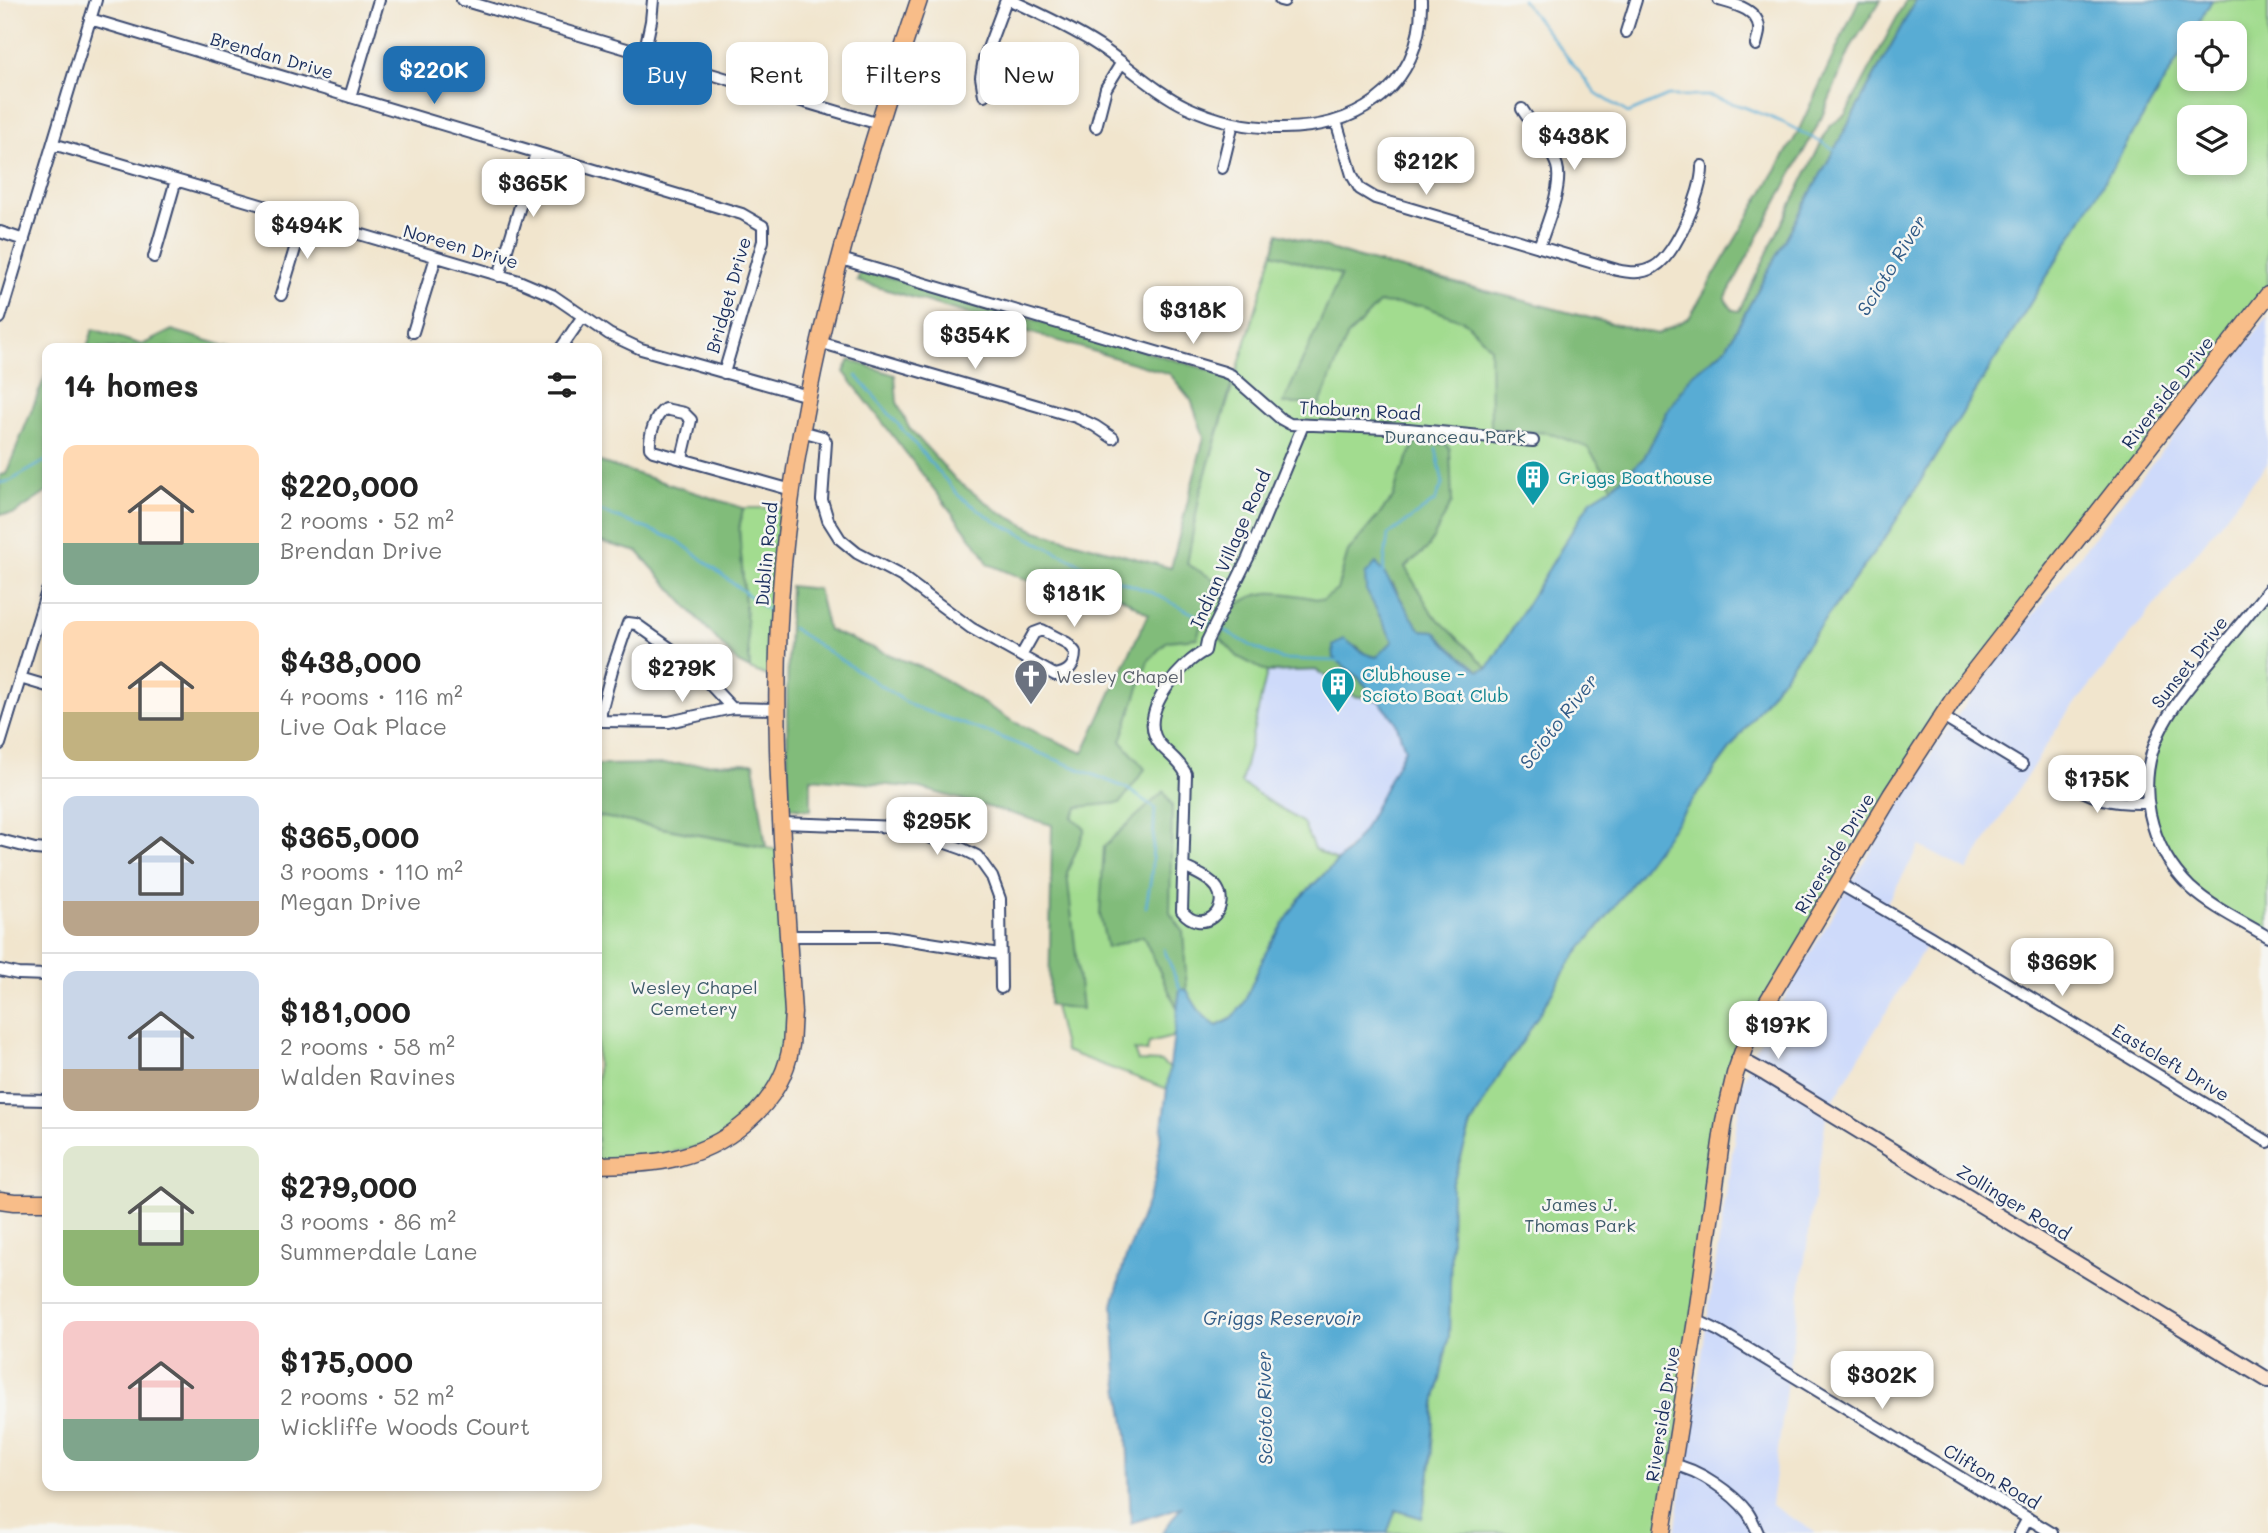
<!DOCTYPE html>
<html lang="en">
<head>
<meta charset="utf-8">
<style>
	body { margin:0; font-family:Mali,sans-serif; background:#f6f6f6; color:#222; height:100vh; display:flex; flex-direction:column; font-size:26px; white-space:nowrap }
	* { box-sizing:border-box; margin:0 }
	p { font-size:23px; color:#767676 }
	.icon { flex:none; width:38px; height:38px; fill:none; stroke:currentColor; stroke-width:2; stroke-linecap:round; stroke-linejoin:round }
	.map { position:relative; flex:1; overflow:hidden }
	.drawer { position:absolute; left:42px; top:343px; width:560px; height:1148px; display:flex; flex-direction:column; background:#fff; border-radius:14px; box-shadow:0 4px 10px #0003 }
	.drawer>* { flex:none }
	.top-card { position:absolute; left:623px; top:42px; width:665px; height:63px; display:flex; gap:14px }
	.buttons { position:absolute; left:2177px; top:21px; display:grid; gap:14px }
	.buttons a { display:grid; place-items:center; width:70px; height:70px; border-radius:14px; background:#fff; box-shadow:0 4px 10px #0003; font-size:35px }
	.price { position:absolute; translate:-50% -60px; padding:0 16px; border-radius:14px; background:#fff; color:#222; font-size:23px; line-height:46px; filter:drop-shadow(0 2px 4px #0008) }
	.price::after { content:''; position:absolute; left:50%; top:42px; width:21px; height:16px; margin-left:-10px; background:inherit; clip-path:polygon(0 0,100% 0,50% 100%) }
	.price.active { background:#1f6fb2; color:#fff }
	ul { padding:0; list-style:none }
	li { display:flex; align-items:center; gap:21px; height:175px; padding:0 21px }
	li+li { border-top:2px solid #e0e0e0 }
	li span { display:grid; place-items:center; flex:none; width:196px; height:140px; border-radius:14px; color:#555 }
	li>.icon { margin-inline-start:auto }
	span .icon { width:84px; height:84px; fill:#fffc; stroke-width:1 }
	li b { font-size:30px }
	h2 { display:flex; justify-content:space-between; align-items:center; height:84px; padding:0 21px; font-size:30px }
	.chip { padding:0 24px; border-radius:14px; background:#fff; box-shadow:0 4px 10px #0003; font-size:24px; line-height:63px }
	.chip.active { background:#1f6fb2; color:#fff }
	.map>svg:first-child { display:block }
</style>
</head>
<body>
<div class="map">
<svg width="2268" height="1533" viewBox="0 0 2268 1533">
	<rect width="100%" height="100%" fill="#f6f6f2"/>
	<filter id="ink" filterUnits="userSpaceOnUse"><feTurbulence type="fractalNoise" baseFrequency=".0143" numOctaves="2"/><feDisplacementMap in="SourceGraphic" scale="14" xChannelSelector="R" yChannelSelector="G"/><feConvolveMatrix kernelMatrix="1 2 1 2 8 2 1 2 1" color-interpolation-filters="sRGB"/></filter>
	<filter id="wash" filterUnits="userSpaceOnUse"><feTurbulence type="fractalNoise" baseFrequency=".00686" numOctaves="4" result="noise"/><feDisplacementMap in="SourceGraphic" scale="28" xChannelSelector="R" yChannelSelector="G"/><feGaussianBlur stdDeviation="1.57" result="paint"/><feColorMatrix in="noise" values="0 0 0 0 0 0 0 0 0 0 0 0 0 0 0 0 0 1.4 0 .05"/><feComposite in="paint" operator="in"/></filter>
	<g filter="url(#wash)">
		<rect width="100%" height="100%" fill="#f1e5cd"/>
		<path fill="#cedafa" d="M2268,316V463L2061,722L1967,871L1920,846L1884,908L1931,937L1827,1111L1788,1373L1771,1505L1816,1533H1675L1743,1081L1756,1048L1842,898L1942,737L1992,667Z
			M1316,670L1355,696L1378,700L1396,721L1405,749L1363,831L1337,861L1314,849L1303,823L1241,783L1267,672Z"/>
		<path fill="#a2dc8f" stroke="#5e8676" stroke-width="2" fill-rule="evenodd" d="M2212,0H2268V295L1981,660L1739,1059L1662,1533H1387L1396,1510L1422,1518L1430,1472L1435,1404L1449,1336L1452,1186L1471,1125L1501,1072L1523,1041L1569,964L1609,914L1887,535L2065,247L2189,40V79H2235V33H2193ZM2189,117H2235V163H2189Z
			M1279,233L1359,258L1617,325L1612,487L1591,500L1488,668L1333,646L1378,700L1355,696L1316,670L1267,672L1241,783L1303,823L1314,849L1337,861L1299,899L1265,954L1243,1005L1231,1019L1217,1026C1202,1017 1195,1006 1187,990L1176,1032L1172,1037L1149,1043L1147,1052L1134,1050L1138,1061L1161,1062L1178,1074L1181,1094L1065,1051L1054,1006L1058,943L1059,820L1187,564L1200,493Z
			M743,508H782L773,585L770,677L750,669L739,529Z
			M2268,590V937L2191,888L2160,846L2147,793L2162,724Z
			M597,816L783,851L793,1013L782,1073L717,1144L597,1165Z"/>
		<path fill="#81bc7a" stroke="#4e766c" stroke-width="2" d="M1859,0H1881L1851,47L1821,119L1725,299L1733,310L1739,311L1829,127L1846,114L1906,0H1916L1726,348L1692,375L1667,412L1644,458L1612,487L1605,472L1587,447L1549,433L1491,429L1490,347L1466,322L1424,306L1379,303L1347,337L1320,404H1283L1341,275L1273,253L1279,233L1359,258L1617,325L1658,334L1689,318L1796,136Z
			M861,269L1234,377L1200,493L1187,564L1215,580L1197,638L1167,641L1148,661L1121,741L1145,769L1120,803L1078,807L1072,817L1085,829L1067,873L1082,1009L1049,1005L1052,825L920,788L811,778V810L788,807L787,695L790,586L818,589L828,630L930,671L1014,722L1083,753L1148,614L1121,597L1048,571L1034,583L988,564L982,552L844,372L850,360L895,375L897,402L909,428L956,480L999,512L1036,531L1171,568L1204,437L1191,400L1170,374L857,281Z
			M93,329L142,345L172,330L232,348H87Z
			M47,372V492L14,514H0V475L6,474Z
			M1416,442L1446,444L1450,449L1452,502L1428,548L1405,567L1432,613L1488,668L1479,671L1447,645L1435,631L1421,630L1410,616L1393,584L1378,613L1393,641L1378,657L1366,655L1357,646L1334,658L1359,678L1378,700L1355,696L1316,670L1267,672L1238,657L1220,638C1224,629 1227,615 1234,608C1261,583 1291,595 1323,600L1337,590L1348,552L1393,498L1399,476Z
			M597,461L743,508L739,529L750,669L738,663L638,552L597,541Z
			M754,763L766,847L597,816V765Z
			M1164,791L1172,806L1170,913L1183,931L1187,990H1180L1177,1008L1143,936L1107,948L1100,915L1104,846Z"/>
		<path fill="#58acd4" stroke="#3a6e99" stroke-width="2" d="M1916,0H2212L2193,33H2189V40L2065,247L1887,535L1609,914L1569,964L1523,1041L1501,1072L1471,1125L1452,1186L1449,1336L1435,1404L1430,1472L1422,1518L1396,1510L1387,1533H1162L1181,1507L1131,1523L1127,1435L1117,1374L1113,1305L1124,1263L1155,1181L1180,989L1187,990C1195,1006 1202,1017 1217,1026L1231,1019L1243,1005L1265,954L1299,899L1347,852L1363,831L1405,749L1395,720L1359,678L1334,658L1333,646L1344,639C1357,647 1362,655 1377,657L1393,641L1366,590L1365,575L1376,563C1394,584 1404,608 1421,630L1435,631L1447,645L1479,671L1488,668L1591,500L1612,487L1644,458L1667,412L1692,375L1726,348Z"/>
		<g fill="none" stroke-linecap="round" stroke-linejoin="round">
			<path stroke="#58acd4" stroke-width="2.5" d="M1522,0L1596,93L1628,113L1668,96H1709L1744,107L1782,122L1836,150
				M857,376L960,497L995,521L1103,575L1151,592L1211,623
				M0,483L10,481L47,460
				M597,510L677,540L769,611
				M1383,573L1388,535L1435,501L1443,483L1436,449
				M1217,626L1255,648L1281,659L1339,661
				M792,628L912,706L995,735L1126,788L1155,808L1151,878L1146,907
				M1164,949L1180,989"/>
		</g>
	</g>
	<g filter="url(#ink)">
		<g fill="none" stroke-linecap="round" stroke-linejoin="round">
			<g stroke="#3b4a6f" stroke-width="14">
				<path id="minor" d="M462,0L879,124
					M1010,0C1041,14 1071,28 1099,46C1128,65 1155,92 1187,107C1242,133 1324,139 1375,101C1408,77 1422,41 1421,0
					M1280,0L1284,1
					M1719,0C1733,4 1758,9 1759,28C1760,33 1757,39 1756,45
					M90,19L742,214L763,226V241L724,373
					M1626,32L1636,0
					M644,54L651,21L653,0
					M984,95L981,77L984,59L1006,0
					M350,97L379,0
					M1522,109C1533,126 1551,148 1557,166C1563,187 1546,226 1539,247
					M1336,121L1352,175L1360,189L1375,198L1617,270C1630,273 1641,274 1654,267C1676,255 1703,191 1702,166
					M1096,127L1106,88L1122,62
					M53,144L519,281L552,295L609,334L641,349L808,396
					M1222,168L1233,123
					M0,232L24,240
					M154,257L176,180
					M841,259L1224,372L1231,375L1281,419L1290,424L1408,429L1533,441
					M499,276L536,153
					M281,295L304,219
					M0,318L96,0
					M413,332L436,257
					M819,342L1076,417L1095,426L1113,438
					M561,348L583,316
					M801,431L823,437L826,442L822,500L828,520L840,539L857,553L901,576L971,628L1055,675C1068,673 1075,667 1075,652L1067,643L1042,630L1034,633L1021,656
					M682,458L691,420L684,413L665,409C655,415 649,436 650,448L653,451L792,490
					M2268,590C2248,615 2227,640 2207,665C2169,710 2137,751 2150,814C2156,842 2170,868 2191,888C2213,908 2243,922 2268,937
					M20,678L47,686
					M732,708L688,661L636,624L628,623L612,670L601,712V718L603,721L669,722L732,708L776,709
					M1941,716L2022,765
					M0,744L47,591
					M2059,778C2094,799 2108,804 2148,803
					M781,823L900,827L963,849L977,856L992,877L1000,899L1001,988
					M0,840L35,849L47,850
					M1184,867C1194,872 1210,878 1217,888C1231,910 1202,936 1182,911L1186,774C1178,757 1160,750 1155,736C1143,708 1182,662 1205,651L1207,641L1248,558L1303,425
					M1838,883L1931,937L2268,1142
					M788,936H886L999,954
					M0,970L18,974L47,975
					M0,1099L47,1100
					M1696,1320L1719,1331L2052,1533
					M1674,1465C1698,1469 1733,1493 1748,1513C1752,1519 1755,1526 1758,1533
					M2020,1533L2028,1518"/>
			</g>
			<g stroke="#3b4a6f" stroke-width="18">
				<path id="secondary" d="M1739,1059L1766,1074L2268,1380"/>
			</g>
			<g stroke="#3b4a6f" stroke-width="19">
				<path id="primary" d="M597,1165C620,1164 644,1165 667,1160C724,1149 782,1107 791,1045C792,1035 792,1023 793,1013C784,863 769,713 783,564C801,373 858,181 919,0
					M0,1200L14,1202H47
					M1662,1533L1696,1320L1724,1121L1735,1074L1750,1031L1891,795L1960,689L2268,295"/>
			</g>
			<use href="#minor" stroke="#fff" stroke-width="10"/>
			<use href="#secondary" stroke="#fce5d0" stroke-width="14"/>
			<use href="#primary" stroke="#f8bd89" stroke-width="16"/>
		</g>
	</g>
	<defs>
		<g id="building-pin" transform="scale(1.75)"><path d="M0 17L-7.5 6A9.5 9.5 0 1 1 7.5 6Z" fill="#0f9aa8" stroke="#f6f6f2"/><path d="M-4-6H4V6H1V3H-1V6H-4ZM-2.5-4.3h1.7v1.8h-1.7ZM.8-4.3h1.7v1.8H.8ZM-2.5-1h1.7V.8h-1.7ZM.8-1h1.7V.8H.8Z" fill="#fff"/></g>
		<g id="church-pin" transform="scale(1.75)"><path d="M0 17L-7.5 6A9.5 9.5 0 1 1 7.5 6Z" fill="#6b7280" stroke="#f6f6f2"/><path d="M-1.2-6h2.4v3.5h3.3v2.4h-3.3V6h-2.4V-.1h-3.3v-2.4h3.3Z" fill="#fff"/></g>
	</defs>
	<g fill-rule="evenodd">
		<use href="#building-pin" x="1533" y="477"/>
		<use href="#church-pin" x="1031" y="676"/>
		<use href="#building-pin" x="1338" y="684"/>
	</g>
	<g text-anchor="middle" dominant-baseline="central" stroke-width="5" stroke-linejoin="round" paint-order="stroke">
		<g font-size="18" fill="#1b2f5e" stroke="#f6f6f2">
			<text transform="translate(272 55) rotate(16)">Brendan Drive</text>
			<text transform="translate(461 246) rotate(16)">Noreen Drive</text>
			<text transform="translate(728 295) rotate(-74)">Bridget Drive</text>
			<text transform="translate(2167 392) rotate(-52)">Riverside Drive</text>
			<text transform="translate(1360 410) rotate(3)">Thoburn Road</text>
			<text transform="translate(1230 549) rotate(-66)">Indian Village Road</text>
			<text transform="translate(766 554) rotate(-85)">Dublin Road</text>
			<text transform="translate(2189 662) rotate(-52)">Sunset Drive</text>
			<text transform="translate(1834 853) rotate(-59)">Riverside Drive</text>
			<text transform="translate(2171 1062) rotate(31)">Eastcleft Drive</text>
			<text transform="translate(2014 1202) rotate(31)">Zollinger Road</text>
			<text transform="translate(1662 1414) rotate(-81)">Riverside Drive</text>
			<text transform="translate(1992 1476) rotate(31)">Clifton Road</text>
		</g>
		<g font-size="18" fill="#3d5a6a" stroke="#f6f6f2">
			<text x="1455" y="436">Duranceau Park</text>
			<text x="694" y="987">Wesley Chapel<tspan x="694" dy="21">Cemetery</tspan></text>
			<text x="1580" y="1204">James J.<tspan x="1580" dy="21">Thomas Park</tspan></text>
		</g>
		<g font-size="18" fill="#0d838f" stroke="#f6f6f2" text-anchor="start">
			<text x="1558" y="477">Griggs Boathouse</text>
			<text x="1362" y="674">Clubhouse -<tspan x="1362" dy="21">Scioto Boat Club</tspan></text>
		</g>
		<g font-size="18" fill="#5b616d" stroke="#f6f6f2" text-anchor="start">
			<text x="1056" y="676">Wesley Chapel</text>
		</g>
		<g font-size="19" font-style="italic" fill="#305b87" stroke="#f6f6f2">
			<text transform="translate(1891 265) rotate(-58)">Scioto River</text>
			<text transform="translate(1558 721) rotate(-52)">Scioto River</text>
			<text x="1282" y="1317">Griggs Reservoir</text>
			<text transform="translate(1264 1408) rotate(-91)">Scioto River</text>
		</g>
	</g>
</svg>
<div class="buttons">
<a><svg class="icon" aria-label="locate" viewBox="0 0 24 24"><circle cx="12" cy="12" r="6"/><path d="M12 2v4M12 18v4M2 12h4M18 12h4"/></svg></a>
<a><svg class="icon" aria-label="layers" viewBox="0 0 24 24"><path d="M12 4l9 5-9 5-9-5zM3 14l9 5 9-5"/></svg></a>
</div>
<b class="price active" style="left:434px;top:106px">$220K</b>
<b class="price" style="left:1574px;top:172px">$438K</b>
<b class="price" style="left:1426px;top:197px">$212K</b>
<b class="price" style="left:533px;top:219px">$365K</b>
<b class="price" style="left:307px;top:261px">$494K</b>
<b class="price" style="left:1193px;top:346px">$318K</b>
<b class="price" style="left:975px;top:371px">$354K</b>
<b class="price" style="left:1074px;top:629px">$181K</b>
<b class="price" style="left:682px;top:704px">$279K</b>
<b class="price" style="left:2097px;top:815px">$175K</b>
<b class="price" style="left:937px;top:857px">$295K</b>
<b class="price" style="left:2062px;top:998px">$369K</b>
<b class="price" style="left:1778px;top:1061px">$197K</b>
<b class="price" style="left:1882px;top:1411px">$302K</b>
<div class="top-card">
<a class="chip active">Buy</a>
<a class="chip">Rent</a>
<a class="chip">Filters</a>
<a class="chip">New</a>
</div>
<section class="drawer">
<h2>14 homes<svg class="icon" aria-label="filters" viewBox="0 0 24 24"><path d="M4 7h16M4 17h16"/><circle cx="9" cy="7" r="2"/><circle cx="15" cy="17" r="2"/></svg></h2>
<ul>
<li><span style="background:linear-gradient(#ffd9b3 70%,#7fa58c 0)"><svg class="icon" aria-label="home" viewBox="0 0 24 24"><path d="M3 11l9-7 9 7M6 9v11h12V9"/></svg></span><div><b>$220,000</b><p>2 rooms · 52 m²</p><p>Brendan Drive</p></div></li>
<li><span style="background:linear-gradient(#ffd9b3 65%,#c2b280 0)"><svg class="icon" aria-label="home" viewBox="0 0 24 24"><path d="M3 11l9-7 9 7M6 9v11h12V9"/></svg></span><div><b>$438,000</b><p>4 rooms · 116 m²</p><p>Live Oak Place</p></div></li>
<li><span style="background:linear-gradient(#c9d6e8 75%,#b9a48a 0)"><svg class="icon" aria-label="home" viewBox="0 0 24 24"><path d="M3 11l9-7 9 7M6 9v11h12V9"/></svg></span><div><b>$365,000</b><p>3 rooms · 110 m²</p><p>Megan Drive</p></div></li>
<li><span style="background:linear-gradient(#c9d6e8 70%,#b9a48a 0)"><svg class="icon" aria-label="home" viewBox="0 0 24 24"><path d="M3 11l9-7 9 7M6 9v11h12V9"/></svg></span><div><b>$181,000</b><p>2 rooms · 58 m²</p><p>Walden Ravines</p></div></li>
<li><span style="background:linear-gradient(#dfe7d0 60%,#8fb573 0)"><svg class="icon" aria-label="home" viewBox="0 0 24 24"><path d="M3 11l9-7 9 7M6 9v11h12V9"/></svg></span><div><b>$279,000</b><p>3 rooms · 86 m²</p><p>Summerdale Lane</p></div></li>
<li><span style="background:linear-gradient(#f6c9c9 70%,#7fa58c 0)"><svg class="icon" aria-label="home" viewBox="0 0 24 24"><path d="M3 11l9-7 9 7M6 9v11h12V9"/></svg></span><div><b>$175,000</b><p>2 rooms · 52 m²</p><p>Wickliffe Woods Court</p></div></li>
</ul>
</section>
</div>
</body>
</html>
